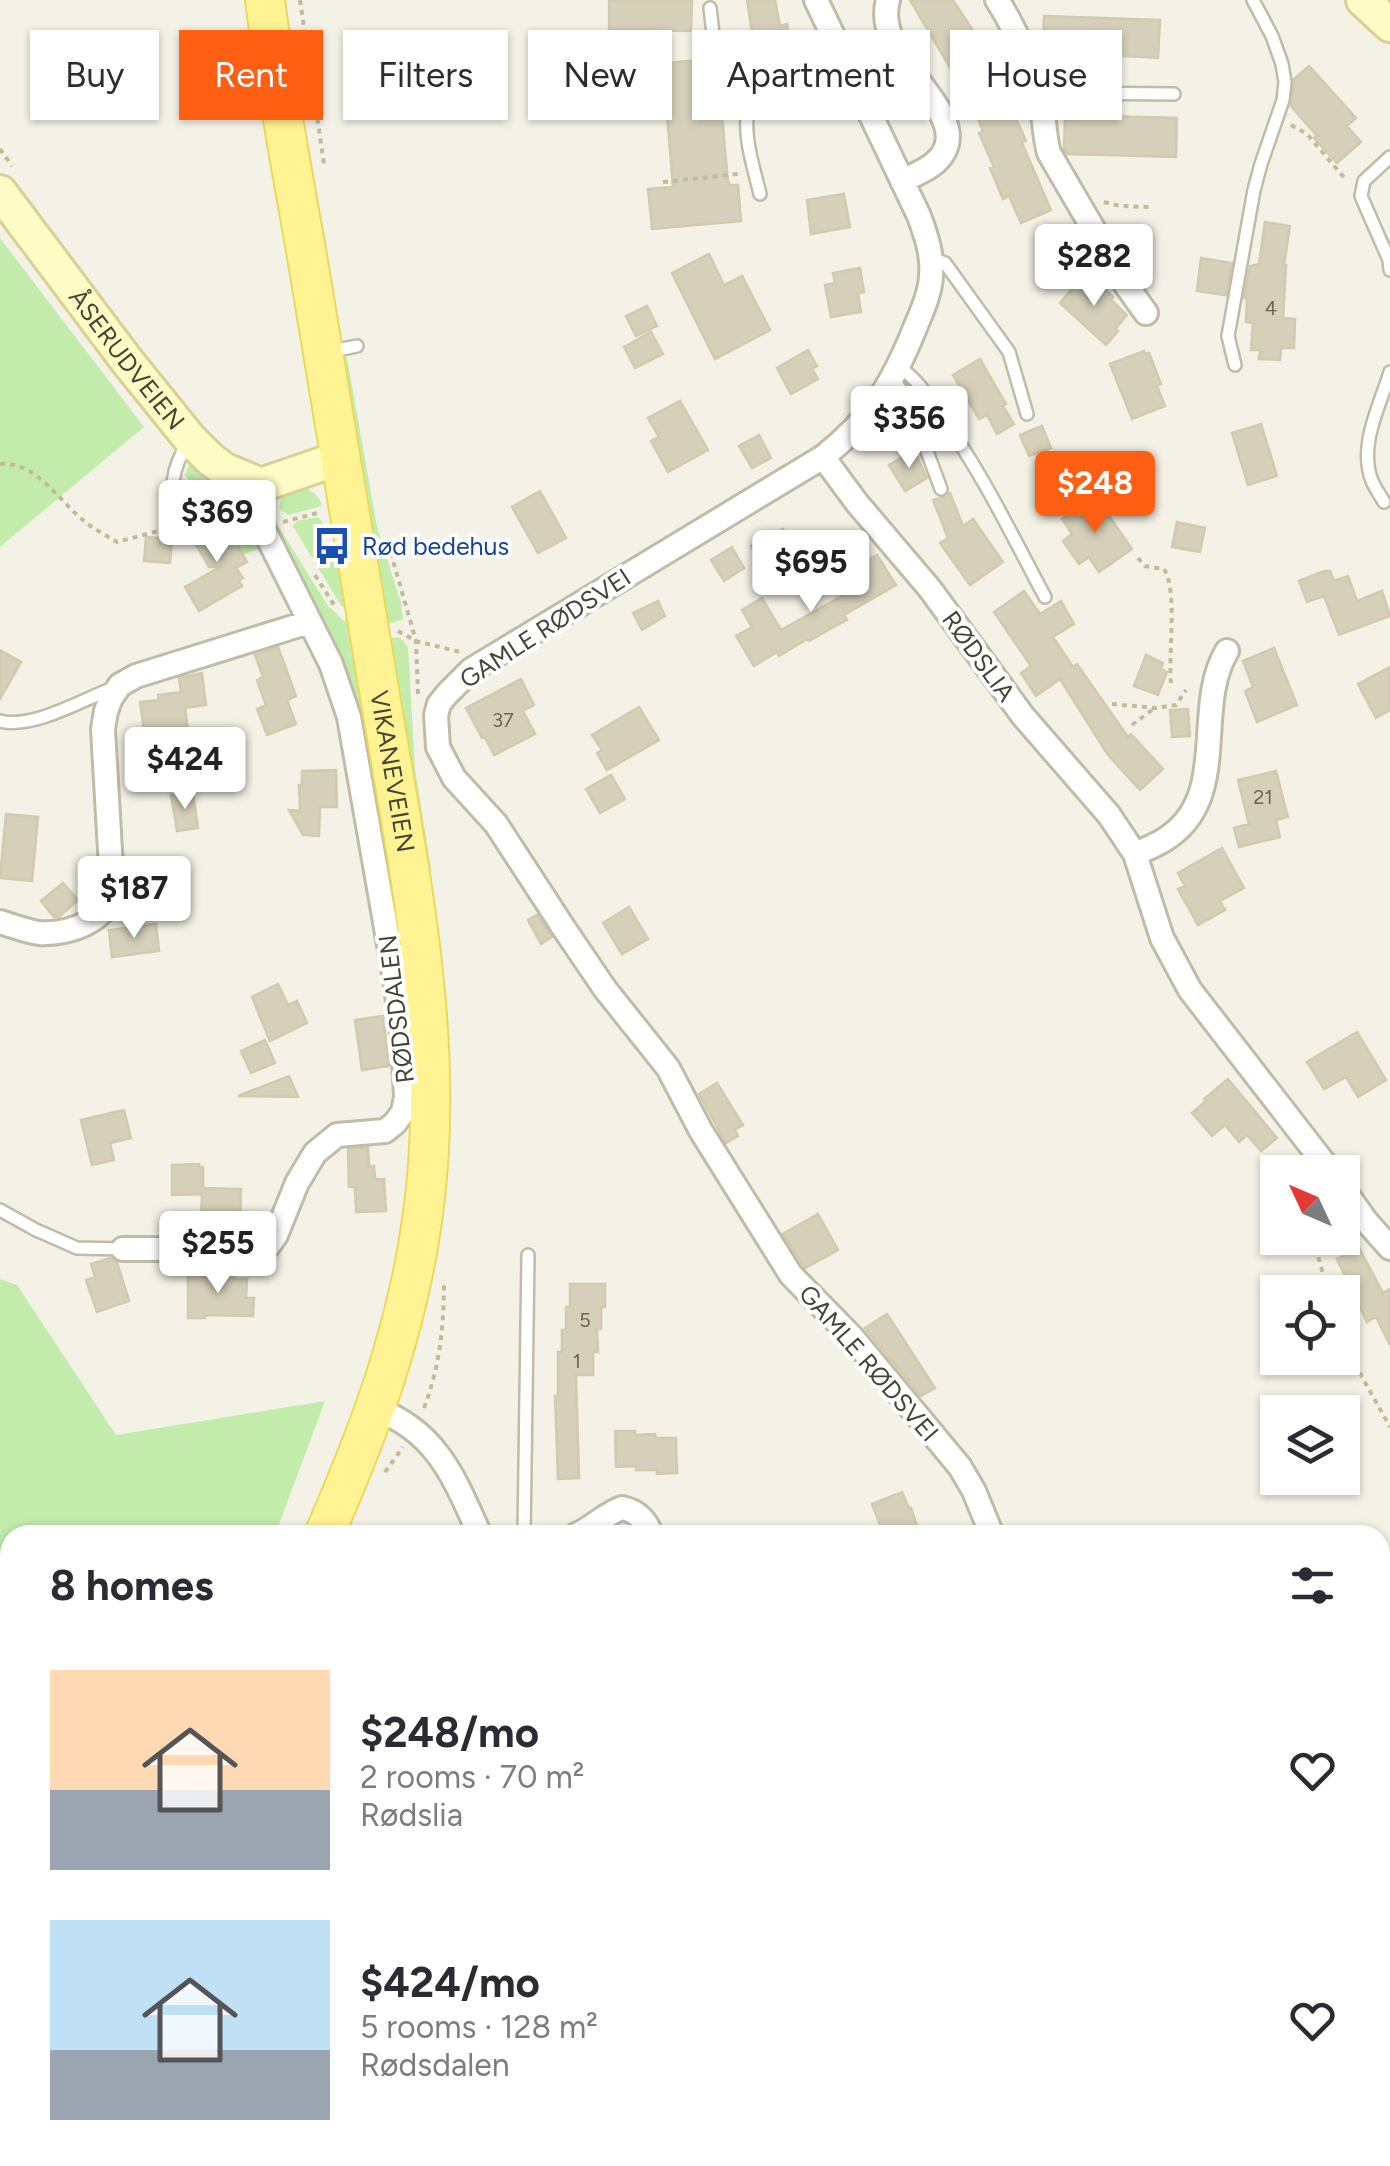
<!DOCTYPE html>
<html lang="en">
<head>
<meta charset="utf-8">
<style>
	body { margin:0; font-family:Figtree,sans-serif; background:#f7f7f7; color:#2b2b33; height:100vh; display:flex; flex-direction:column; font-size:38px; white-space:nowrap }
	* { box-sizing:border-box; margin:0 }
	p { font-size:32px; color:#7c7c81 }
	.icon { flex:none; width:55px; height:55px; fill:none; stroke:currentColor; stroke-width:2; stroke-linecap:round; stroke-linejoin:round }
	.map { position:relative; flex:1; overflow:hidden }
	.details { position:absolute; left:0px; top:1525px; width:1390px; height:642px; display:flex; flex-direction:column; background:#fff; border-radius:30px 30px 0 0; box-shadow:0 2px 8px #0004 }
	.details>* { flex:none }
	.top-card { position:absolute; left:30px; top:30px; width:1330px; height:90px; display:flex; gap:20px }
	.needle { width:65px; rotate:314deg }
	.controls { position:absolute; left:1260px; top:1155px; display:grid; gap:20px }
	.controls a { display:grid; place-items:center; width:100px; height:100px; border-radius:0px; background:#fff; box-shadow:0 2px 8px #0004; font-size:50px }
	.price { position:absolute; translate:-50% -85px; padding:0 22px; border-radius:10px; background:#fff; color:#222; font-size:32px; line-height:65px; filter:drop-shadow(0 2px 5px #0008) }
	.price::after { content:''; position:absolute; left:50%; top:60px; width:30px; height:22px; margin-left:-15px; background:inherit; clip-path:polygon(0 0,100% 0,50% 100%) }
	.price.selected { background:#ff5f12; color:#fff }
	ul { padding:0; list-style:none }
	li { display:flex; align-items:center; gap:30px; height:250px; padding:0 50px }
	li span { display:grid; place-items:center; flex:none; width:280px; height:200px; border-radius:0px; color:#555 }
	li>.icon { margin-inline-start:auto }
	span .icon { width:120px; height:120px; fill:#fffc; stroke-width:1 }
	li b { font-size:42px }
	h2 { display:flex; justify-content:space-between; align-items:center; height:120px; padding:0 50px; font-size:42px }
	.chip { padding:0 35px; border-radius:0px; background:#fff; box-shadow:0 2px 8px #0004; font-size:35px; line-height:90px }
	.chip.selected { background:#ff5f12; color:#fff }
	.map>svg:first-child { display:block }
</style>
</head>
<body>
<div class="map">
<svg width="1390" height="2166" viewBox="0 0 1390 2166">
	<rect width="100%" height="100%" fill="#f4f2e6"/>
	<path fill="#c3ebac" d="M0,238L144,427L0,547Z
		M343,354L347,358L377,527L401,603L403,619L385,625L337,356Z
		M190,463L210,481L234,496L259,548L243,555L222,518L185,475Z
		M300,485C310,489 320,496 322,506L288,515L279,508C282,494 286,488 300,485Z
		M317,517L322,521L328,562H335L350,594L410,1001L414,1137L409,1134L408,1036L382,852L274,526L279,527L328,606L345,622L347,610L340,604L293,526L297,521Z
		M393,637L400,638L408,647L415,769L432,874L415,827L385,648Z
		M0,1279L17,1285L116,1435L325,1401L275,1535H10V1643L0,1634Z"/>
	<path fill="#d6d0ba" stroke="#d1caad" stroke-width="2.5" d="M609,0H692L691,31L609,30Z
		M747,0H775L780,26L787,24L791,44L784,45L786,54L765,58L764,32H752Z
		M910,0H953L974,32L972,33L1002,83L1011,79L1020,101L1010,105L1026,141L1022,143L1051,210L1021,223L1009,196L1003,199L990,168L994,167L979,133L983,131L965,86L962,88Z
		M1044,16L1160,20L1158,58L1054,52V44H1043Z
		M698,60V69L708,68L715,117L722,116L728,182L730,185H738L741,221L652,229L648,189L673,187L667,114L660,115L656,64Z
		M1309,66L1356,118L1347,126L1361,142L1337,163L1314,138L1317,136L1291,106L1294,79Z
		M1077,115L1177,118L1176,157L1067,154L1064,149L1065,119L1077,120Z
		M844,194L850,227L811,234L807,200Z
		M1265,222L1290,226L1284,265H1286L1283,318L1295,319L1294,348H1281L1280,360L1259,359L1260,350H1251L1253,323L1246,322L1247,298H1244L1250,266L1259,264Z
		M709,254L724,285L742,276L770,330L715,359L672,273Z
		M1201,258L1232,263L1226,295L1197,291Z
		M860,268L864,292L858,293L861,312L831,317L825,285L835,283L833,273Z
		M1088,275L1113,297L1111,300L1127,315L1115,329L1118,331L1106,345L1060,303L1083,276L1086,278Z
		M647,306L657,326L636,336L626,316Z
		M651,332L663,354L635,368L624,347Z
		M808,350L817,366L812,369L818,379L791,394L777,368Z
		M1144,351L1145,354L1149,353L1161,384L1157,386L1165,406L1132,419L1110,364Z
		M980,359L1006,404L1003,406L1014,424L997,434L987,415L979,419L953,375Z
		M680,401L708,450L668,472L651,441L659,437L648,418Z
		M1261,424L1277,476L1248,485L1232,433Z
		M1042,426L1051,448L1029,456L1020,435Z
		M759,435L771,458L752,468L739,446Z
		M914,450L927,478L905,491L889,465Z
		M540,491L566,538L538,553L512,507Z
		M950,493L963,526L973,519L1003,562L970,585L940,543L948,538L933,500L945,497Z
		M1095,496L1132,549L1099,572L1089,557L1079,564L1063,541L1072,534L1062,519Z
		M222,518L247,562L236,568L243,578L239,580L242,586L199,611L185,587L220,567H209L191,536Z
		M1177,522L1205,528L1200,552L1172,547Z
		M783,529L797,555L765,572L751,546Z
		M146,537L172,539L170,563L144,561Z
		M732,547L744,568L724,581L711,560Z
		M877,555L896,585L844,615L847,620L830,629L809,641L807,639L779,656L777,652L754,666L736,636L752,627L742,610L762,598L781,630L858,587L849,571Z
		M1324,571H1330L1334,581L1348,576L1357,601L1382,591L1390,616L1339,635L1324,596L1307,602L1299,581Z
		M1024,591L1040,614L1061,601L1074,624L1053,637L1073,667L1077,664L1128,737L1131,734L1163,769L1140,790L1108,755L1060,679L1036,696L1021,673L1031,666L994,612Z
		M658,601L665,616L642,630L633,613Z
		M278,647L296,696L287,700L296,724L267,735L257,709L266,705L257,680L263,677L255,655Z
		M1274,648L1297,705L1257,722L1245,691L1253,687L1243,661Z
		M0,650L21,662L0,699Z
		M1146,655L1163,663L1161,669L1167,672L1158,695L1134,686Z
		M1390,667V710L1376,718L1358,684Z
		M202,673L206,705L185,708L188,731L145,736L140,702L159,700L158,695L181,692L179,678Z
		M521,679L534,705L523,711L535,734L494,755L485,737L482,738L466,708Z
		M639,707L659,740L607,770L597,753L602,750L592,735Z
		M1188,709L1190,736L1172,737L1170,710Z
		M336,770L337,807H320L319,836L303,835L289,810L300,811L299,785H302V771Z
		M1276,771L1288,817L1276,820L1280,837L1239,847L1234,828L1249,824L1238,780Z
		M611,775L625,799L600,813L586,789Z
		M193,794L198,828L177,831L171,795Z
		M6,814L38,817L32,881L0,878Z
		M1222,848L1244,888L1220,901L1225,910L1198,925L1178,889L1185,886L1178,873Z
		M63,883L78,900L59,917H54L41,901Z
		M629,907L648,939L622,954L603,923Z
		M537,915L552,937L541,944L528,920Z
		M156,924L159,951L112,957L109,930Z
		M278,984L288,1005L297,1001L307,1023L270,1041L252,997Z
		M383,1016L389,1066L362,1070L355,1020Z
		M1357,1032L1386,1080L1358,1097L1346,1077L1324,1089L1307,1062Z
		M265,1040L275,1063L251,1073L241,1051Z
		M289,1076L298,1097L238,1096Z
		M1228,1079L1277,1138L1261,1151L1247,1135L1239,1142L1225,1125L1212,1136L1192,1113L1206,1101L1204,1099Z
		M717,1083L743,1125L735,1130L738,1136L726,1143L699,1094Z
		M124,1110L131,1138L110,1143L114,1160L92,1165L81,1120Z
		M368,1147L369,1167L374,1166L375,1179H384L386,1211L356,1212L355,1187H349L348,1149Z
		M199,1164V1167H203V1188L241,1189L240,1233L212,1232V1222H201L202,1194L172,1195V1165Z
		M818,1214L838,1250L805,1268L783,1234Z
		M1359,1248L1383,1293L1390,1289V1345L1376,1317L1367,1322L1337,1259Z
		M110,1258L117,1262L129,1301L97,1312L86,1280L95,1277L91,1264Z
		M188,1272L235,1274L234,1279H247L246,1298H254L253,1316L205,1315V1318H188Z
		M570,1284H605V1307H601V1329H597L598,1352H593V1375H576L579,1478L558,1479L555,1396H558V1352H562V1330H566V1307H570Z
		M887,1314L935,1388L921,1396L865,1328Z
		M615,1431H635V1435L655,1434L656,1438H676L677,1473L657,1474V1470H636V1466L616,1467Z
		M902,1492L909,1508H911L920,1535H884L872,1504Z"/>
	<g fill="none" stroke-linecap="round" stroke-linejoin="round">
		<g stroke="#c0bca8" stroke-width="16">
			<path id="lane" d="M710,8L720,93L726,102L748,107L855,103L863,100
				M1038,89L1065,93L1174,94
				M748,107C743,137 753,165 760,194
				M1390,157L1364,181L1361,196L1389,260L1390,270
				M930,257L945,263L1009,352L1027,414
				M327,352L357,346
				M1235,365L1228,336L1254,190L1261,164L1283,100L1285,82L1282,64L1272,36L1253,0
				M899,367C917,379 928,396 940,414C981,471 1012,535 1045,597
				M892,379L906,395L941,489
				M1384,502C1380,495 1375,488 1372,481C1358,445 1380,406 1390,372
				M178,526C172,486 168,476 189,440
				M0,721C33,729 80,701 111,689
				M0,1210L36,1230L77,1248L123,1249
				M524,1535L528,1255
				M0,1702L10,1711
				M0,2007L10,2006
				M36,2166L38,2158
				M466,2166V2158"/>
		</g>
		<g stroke="#c0bca8" stroke-width="28">
			<path id="street" d="M816,0L919,216C926,235 933,255 931,276C930,294 922,311 915,328C892,385 872,418 823,457L471,670L447,694L439,704L436,715L438,747L454,778L496,824L563,927L605,989L668,1068L701,1131L791,1275L852,1337L960,1467L974,1491L992,1535
				M888,0C871,60 973,110 942,155C933,168 916,174 902,181
				M997,0C1011,21 1031,64 1038,89C1045,110 1043,132 1049,153L1126,285L1146,313
				M823,457L857,503L930,589L1023,716L1109,815L1135,854C1146,849 1160,844 1170,836C1230,793 1193,707 1227,651
				M1135,854L1162,938L1190,990L1331,1172
				M0,922C13,926 26,931 39,933C69,935 113,920 112,885L103,729L106,711L111,698L120,685L136,676L309,622
				M1342,1187L1366,1221L1390,1248
				M123,1249H174L254,1255L269,1245L276,1235L297,1183L315,1153L337,1135L385,1131L395,1123L403,1112L406,1097L403,1039L395,979L349,717L331,664L256,514V499L261,485
				M376,1409C438,1432 455,1480 480,1535
				M576,1535C593,1528 605,1514 622,1508C637,1511 647,1521 651,1535
				M358,2158L361,2166
				M1054,2158L1058,2166
				M926,2166L927,2158"/>
		</g>
		<g stroke="#d7d193" stroke-width="38">
			<g id="secondary">
				<path d="M1363,0L1390,25"/>
				<path id="s1" d="M0,192L127,361L190,439L210,459L225,470L261,485L340,458"/>
			</g>
		</g>
		<g stroke="#ead95d" stroke-width="42">
			<g id="primary">
				<path id="s2" d="M265,0C276,86 292,171 307,256C332,409 358,561 383,714C411,881 447,1051 422,1221C406,1334 369,1432 324,1535"/>
				<path d="M142,2166L144,2158"/>
			</g>
		</g>
		<path stroke="#c2bb98" stroke-width="4" stroke-dasharray="5 5" stroke-linecap="butt" d="M300,0L324,164
			M1291,125L1307,134L1347,181
			M0,149L12,166
			M663,182L738,174
			M1104,202L1120,206L1149,207
			M0,464C36,461 59,501 83,520C93,529 106,535 117,542L162,530
			M283,522L317,513
			M388,543L416,641L418,694
			M1138,558L1145,566L1164,569C1178,590 1168,654 1171,683
			M315,575L334,605
			M398,631L416,641L460,652
			M1112,704L1155,708L1176,705L1186,690
			M1132,725L1152,710
			M1313,1238L1328,1292
			M1342,1337L1357,1368L1390,1427
			M424,1408C440,1366 444,1325 444,1280
			M385,1472L403,1447
			M701,2158L705,2166
			M581,2166L585,2158"/>
		<use href="#lane" stroke="#fff" stroke-width="11"/>
		<use href="#street" stroke="#fff" stroke-width="22"/>
		<use href="#secondary" stroke="#fffbc5" stroke-width="32"/>
		<use href="#primary" stroke="#fff394" stroke-width="38"/>
	</g>
	<defs>
		<g id="bus-bare" transform="scale(3)"><path d="M-5-6H5V4H4V6H2V4H-2V6H-4V4H-5ZM-3.5-4V0h7V-4ZM-3.5 1.2v1.5H-2V1.2ZM2 1.2v1.5H3.5V1.2Z" fill="#1a4fb4" stroke="#fff" stroke-width="2.5" paint-order="stroke"/></g>
	</defs>
	<g fill-rule="evenodd">
		<use href="#bus-bare" x="332" y="546"/>
	</g>
	<g text-anchor="middle" dominant-baseline="central" stroke-width="8" stroke-linejoin="round" paint-order="stroke">
		<g font-size="20" fill="#6b6656">
			<text x="1271" y="308">4</text>
			<text x="503" y="720">37</text>
			<text x="1263" y="797">21</text>
			<text x="585" y="1320">5</text>
			<text x="577" y="1361">1</text>
		</g>
		<g font-size="25" fill="#474335" stroke="#fff">
			<text stroke="none"><textPath href="#s1" startOffset="210">ÅSERUDVEIEN</textPath></text>
			<text transform="translate(545 628) rotate(-33)">GAMLE RØDSVEI</text>
			<text transform="translate(979 656) rotate(54)">RØDSLIA</text>
			<text stroke="none"><textPath href="#s2" startOffset="782">VIKANEVEIEN</textPath></text>
			<text transform="translate(396 1009) rotate(-97)">RØDSDALEN</text>
			<text transform="translate(869 1363) rotate(49)">GAMLE RØDSVEI</text>
		</g>
		<g font-size="25" fill="#164399" stroke="#fff" text-anchor="start">
			<text x="362" y="546">Rød bedehus</text>
		</g>
	</g>
</svg>
<div class="controls">
<a><svg class="needle" viewBox="-14 -14 28 28"><path d="M0-13l5 13h-10z" fill="#e53935"/><path d="M0 13l5-13h-10z" fill="#7c7c81"/></svg></a>
<a><svg class="icon" aria-label="locate" viewBox="0 0 24 24"><circle cx="12" cy="12" r="6"/><path d="M12 2v4M12 18v4M2 12h4M18 12h4"/></svg></a>
<a><svg class="icon" aria-label="layers" viewBox="0 0 24 24"><path d="M12 4l9 5-9 5-9-5zM3 14l9 5 9-5"/></svg></a>
</div>
<b class="price" style="left:1094px;top:309px">$282</b>
<b class="price" style="left:909px;top:471px">$356</b>
<b class="price selected" style="left:1095px;top:536px">$248</b>
<b class="price" style="left:217px;top:565px">$369</b>
<b class="price" style="left:811px;top:615px">$695</b>
<b class="price" style="left:185px;top:812px">$424</b>
<b class="price" style="left:134px;top:941px">$187</b>
<b class="price" style="left:218px;top:1296px">$255</b>
<div class="top-card">
<a class="chip">Buy</a>
<a class="chip selected">Rent</a>
<a class="chip">Filters</a>
<a class="chip">New</a>
<a class="chip">Apartment</a>
<a class="chip">House</a>
</div>
<section class="details">
<h2>8 homes<svg class="icon" aria-label="filters" viewBox="0 0 24 24"><path d="M4 7h16M4 17h16"/><circle cx="9" cy="7" r="2"/><circle cx="15" cy="17" r="2"/></svg></h2>
<ul>
<li><span style="background:linear-gradient(#ffd9b3 60%,#9aa5b1 0)"><svg class="icon" aria-label="home" viewBox="0 0 24 24"><path d="M3 11l9-7 9 7M6 9v11h12V9"/></svg></span><div><b>$248/mo</b><p>2 rooms · 70 m²</p><p>Rødslia</p></div><svg class="icon" aria-label="heart" viewBox="0 0 24 24"><path d="M12 20l-8-8c-3-5 5-10 8-4 3-6 11-1 8 4z"/></svg></li>
<li><span style="background:linear-gradient(#bfe0f5 65%,#9aa5b1 0)"><svg class="icon" aria-label="home" viewBox="0 0 24 24"><path d="M3 11l9-7 9 7M6 9v11h12V9"/></svg></span><div><b>$424/mo</b><p>5 rooms · 128 m²</p><p>Rødsdalen</p></div><svg class="icon" aria-label="heart" viewBox="0 0 24 24"><path d="M12 20l-8-8c-3-5 5-10 8-4 3-6 11-1 8 4z"/></svg></li>
</ul>
</section>
</div>
</body>
</html>
